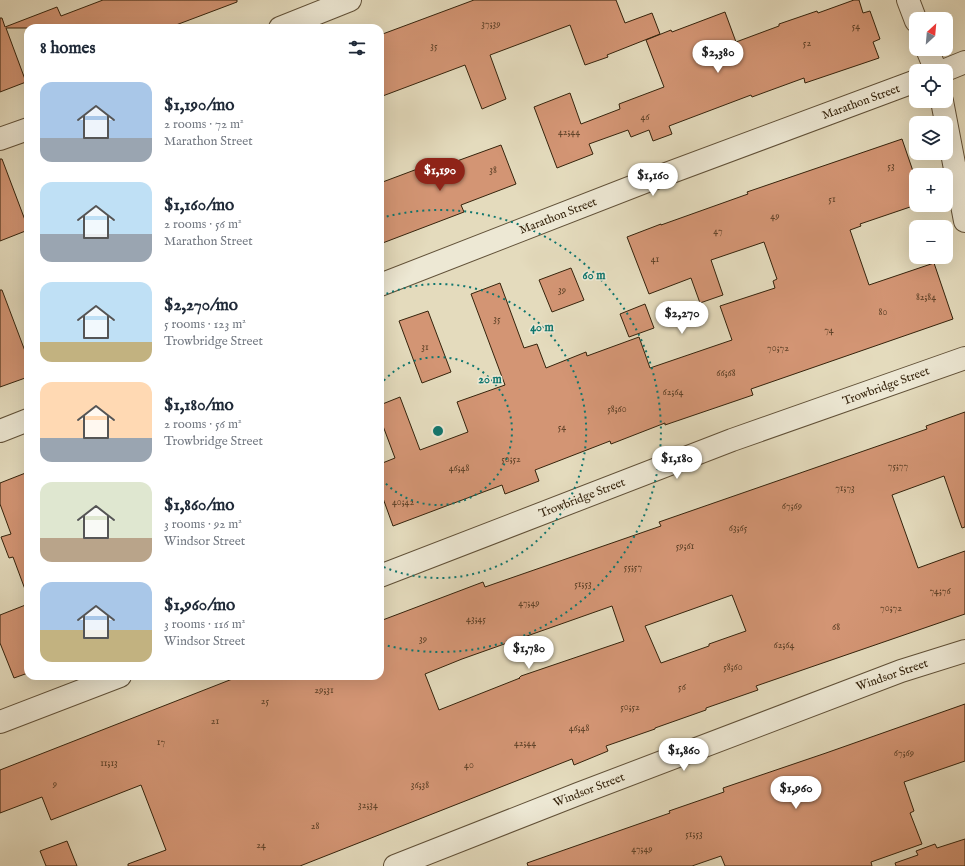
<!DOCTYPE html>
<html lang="en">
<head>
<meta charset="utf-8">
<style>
	body { margin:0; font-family:"IM FELL English",serif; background:#f2f2f3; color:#1f2937; height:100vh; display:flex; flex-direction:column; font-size:15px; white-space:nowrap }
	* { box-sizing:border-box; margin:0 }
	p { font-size:13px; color:#747a83 }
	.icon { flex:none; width:22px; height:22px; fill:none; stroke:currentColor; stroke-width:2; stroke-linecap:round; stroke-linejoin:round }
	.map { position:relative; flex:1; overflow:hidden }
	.panel { position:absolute; left:24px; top:24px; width:360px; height:656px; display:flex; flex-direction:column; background:#fff; border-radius:12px; box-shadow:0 4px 16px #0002 }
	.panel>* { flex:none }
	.needle { width:26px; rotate:26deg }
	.fabs { position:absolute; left:909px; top:12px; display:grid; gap:8px }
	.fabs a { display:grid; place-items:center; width:44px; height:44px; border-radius:8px; background:#fff; box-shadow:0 4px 16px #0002; font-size:20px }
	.price { position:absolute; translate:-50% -34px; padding:0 9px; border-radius:14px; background:#fff; color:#222; font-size:13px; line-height:26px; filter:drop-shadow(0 1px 2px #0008) }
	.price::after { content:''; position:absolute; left:50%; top:24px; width:12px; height:9px; margin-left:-6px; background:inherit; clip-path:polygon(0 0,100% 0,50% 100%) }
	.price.on { background:#8f2418; color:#fff }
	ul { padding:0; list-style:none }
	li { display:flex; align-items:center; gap:12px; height:100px; padding:0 16px }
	li span { display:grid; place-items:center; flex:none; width:112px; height:80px; border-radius:12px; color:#555 }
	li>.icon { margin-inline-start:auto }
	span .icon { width:48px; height:48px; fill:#fffc; stroke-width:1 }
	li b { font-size:17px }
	h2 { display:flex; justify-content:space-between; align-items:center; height:48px; padding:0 16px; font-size:17px }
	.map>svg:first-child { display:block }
</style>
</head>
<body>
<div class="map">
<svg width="965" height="866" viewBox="0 0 965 866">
	<rect width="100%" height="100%" fill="#e4dbbd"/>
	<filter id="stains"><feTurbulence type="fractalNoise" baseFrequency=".005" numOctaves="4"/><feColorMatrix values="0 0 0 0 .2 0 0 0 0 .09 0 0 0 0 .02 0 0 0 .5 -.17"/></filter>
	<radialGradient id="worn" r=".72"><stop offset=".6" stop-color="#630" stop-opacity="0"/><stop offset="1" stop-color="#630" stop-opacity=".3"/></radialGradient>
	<path fill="#d39574" stroke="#35230c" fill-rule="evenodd" d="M103,0H237V2L168,28H6L26,82L0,92V18H2L5,27L57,7L61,16Z
		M474,0H616L625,23L652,13L660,34L607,55L608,57L585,65L570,25L490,55L506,99L482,109L465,65L380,97V35Z
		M854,0H859L863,13L870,11L880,39L873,42L879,58L805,83L804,78L752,97L751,95L669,126L672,134L653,141L649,130L631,137L628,130L589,144L593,154L557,168L534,107L570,93L581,124L620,109L619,104L664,87L646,40L671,30L672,32L725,12L736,42L779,26V24L817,11L818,13Z
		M902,139L916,180V205L860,224L861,226L850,230L869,285L934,263L953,319L751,389L753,395L665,425V423L611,444L610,441L535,470L539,481L505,494L502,485L393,526L380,490V464L395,458L380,418V405L400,397L420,450L468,432L457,402L505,385L471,294L500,283L524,348L537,344L546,368L586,352L587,356L639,337L650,368L732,340L720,306L775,288L773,281L777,279L764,242L711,260L723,295L700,303L691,278L649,294L627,237L661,224V225L748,194L747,192Z
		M501,145L516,184L461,205L464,212L380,244V183L444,159L446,165Z
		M0,159H2L28,228V230L0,241Z
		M571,268L584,300L552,312L539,280Z
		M0,290H2L28,359V377L0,387Z
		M645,304L654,328L629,337L620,314Z
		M428,311L451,372L422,383L399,321Z
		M965,412V527L962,528L944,476L892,495L918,568L965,551V614L756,686L758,690L706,708V710L655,728V729L606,746L608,751L574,765L572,759L300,866H128V864L166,850L141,785L51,820L42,797L0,813V770L240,676H380V621L483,582L485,587L661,526L659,522L927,429L926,426ZM732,595L746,631L709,644V646L661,663L645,626ZM612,606L624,641L521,676L519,678H520L439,710L425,674L462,659L510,642Z
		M28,472V592H26L13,557L9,558L1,537L11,534L0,504V483Z
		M28,604V673L14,678L0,643V615Z
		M965,704V761L904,782L914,811L910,813L922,844L871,862L872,866H725L721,856L692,866H528L527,863L670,813L669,811L724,792L723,788L826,753Z
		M965,839V866H896L895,863L918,855L916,851L935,844L937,848Z
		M67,841L77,866H46L40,851Z"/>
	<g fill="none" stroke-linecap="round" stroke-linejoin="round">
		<g stroke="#615138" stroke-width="24">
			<path id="minor" d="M908,0L916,21
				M280,28L350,0
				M927,49L936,71
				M943,71L965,62
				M942,101L965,221
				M0,139L28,129
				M380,285L642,183L916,81
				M0,431L28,420
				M380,576L732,440L965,358
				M0,722L120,676
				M395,866L578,794L901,671L965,651"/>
		</g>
		<use href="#minor" stroke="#ede8d4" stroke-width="22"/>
	</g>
	<g fill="none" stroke="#0f766e" stroke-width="2" stroke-dasharray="2 4">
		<path d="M380 385A74 74 0 1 1 380 477"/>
		<path d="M381 296A147 147 0 1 1 381 566"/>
		<path d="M381 218A221 221 0 1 1 381 644"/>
	</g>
	<g text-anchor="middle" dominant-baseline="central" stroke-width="3" stroke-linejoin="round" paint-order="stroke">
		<g font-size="10" fill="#5c4026">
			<text x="491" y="24">37;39</text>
			<text x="856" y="26">54</text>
			<text x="807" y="43">52</text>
			<text x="434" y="46">35</text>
			<text x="645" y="117">46</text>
			<text x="569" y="132">42;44</text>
			<text x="891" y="166">53</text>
			<text x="493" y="170">38</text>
			<text x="832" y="199">51</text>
			<text x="775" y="216">49</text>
			<text x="718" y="231">47</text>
			<text x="655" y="259">41</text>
			<text x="562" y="290">39</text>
			<text x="926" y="297">82;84</text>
			<text x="883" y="312">80</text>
			<text x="497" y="319">35</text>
			<text x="829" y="330">74</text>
			<text x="425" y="347">31</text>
			<text x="778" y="348">70;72</text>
			<text x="726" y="373">66;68</text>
			<text x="673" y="392">62;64</text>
			<text x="617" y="409">58;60</text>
			<text x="562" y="427">54</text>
			<text x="511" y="459">50;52</text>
			<text x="898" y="466">75;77</text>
			<text x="459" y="468">46;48</text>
			<text x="845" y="488">71;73</text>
			<text x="403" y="502">40;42</text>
			<text x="792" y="506">67;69</text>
			<text x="738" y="528">63;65</text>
			<text x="685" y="546">59;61</text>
			<text x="633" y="567">55;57</text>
			<text x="583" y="584">51;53</text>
			<text x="940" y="591">74;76</text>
			<text x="529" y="603">47;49</text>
			<text x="891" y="608">70;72</text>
			<text x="476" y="619">43;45</text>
			<text x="836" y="627">68</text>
			<text x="423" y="639">39</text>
			<text x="784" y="645">62;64</text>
			<text x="733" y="667">58;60</text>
			<text x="682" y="687">56</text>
			<text x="324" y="690">29;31</text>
			<text x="265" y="701">25</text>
			<text x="630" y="707">50;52</text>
			<text x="215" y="721">21</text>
			<text x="579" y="728">46;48</text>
			<text x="161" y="742">17</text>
			<text x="525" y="743">42;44</text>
			<text x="904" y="753">67;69</text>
			<text x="109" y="763">11;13</text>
			<text x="469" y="765">40</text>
			<text x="55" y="784">9</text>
			<text x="420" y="785">36;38</text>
			<text x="368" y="805">32;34</text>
			<text x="315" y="826">28</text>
			<text x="694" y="834">51;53</text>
			<text x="261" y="845">24</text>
			<text x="642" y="849">47;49</text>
		</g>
		<g font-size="12" fill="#35230c" stroke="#ede8d4">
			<text transform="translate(861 102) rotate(-20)">Marathon Street</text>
			<text transform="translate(558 216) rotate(-21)">Marathon Street</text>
			<text transform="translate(886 386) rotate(-20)">Trowbridge Street</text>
			<text transform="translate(582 498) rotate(-21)">Trowbridge Street</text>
			<text transform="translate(892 675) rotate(-19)">Windsor Street</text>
			<text transform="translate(589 790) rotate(-21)">Windsor Street</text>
		</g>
	</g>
	<circle cx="438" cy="431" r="6" fill="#0f766e" stroke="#ede8d4" stroke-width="2"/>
	<g font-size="12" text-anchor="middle" font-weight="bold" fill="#0f766e" stroke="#ede8d4" stroke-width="3" stroke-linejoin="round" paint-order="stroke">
		<text x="594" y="279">60 m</text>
		<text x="542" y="331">40 m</text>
		<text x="490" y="383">20 m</text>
	</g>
	<rect width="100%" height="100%" filter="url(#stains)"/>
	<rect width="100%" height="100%" fill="url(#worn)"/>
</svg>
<div class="fabs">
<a><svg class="needle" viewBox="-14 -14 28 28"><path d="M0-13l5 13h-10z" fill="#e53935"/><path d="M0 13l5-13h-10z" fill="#747a83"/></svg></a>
<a><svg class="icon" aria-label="locate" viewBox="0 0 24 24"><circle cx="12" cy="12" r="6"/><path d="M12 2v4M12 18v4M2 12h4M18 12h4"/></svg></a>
<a><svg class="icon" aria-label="layers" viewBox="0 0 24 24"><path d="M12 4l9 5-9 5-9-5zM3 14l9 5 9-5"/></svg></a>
<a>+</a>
<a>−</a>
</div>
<b class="price" style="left:718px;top:74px">$2,380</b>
<b class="price on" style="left:440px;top:192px">$1,190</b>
<b class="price" style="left:653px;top:197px">$1,160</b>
<b class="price" style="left:682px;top:335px">$2,270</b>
<b class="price" style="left:677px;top:480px">$1,180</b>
<b class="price" style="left:529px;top:670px">$1,780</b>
<b class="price" style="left:684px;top:772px">$1,860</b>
<b class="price" style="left:796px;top:810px">$1,960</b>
<section class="panel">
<h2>8 homes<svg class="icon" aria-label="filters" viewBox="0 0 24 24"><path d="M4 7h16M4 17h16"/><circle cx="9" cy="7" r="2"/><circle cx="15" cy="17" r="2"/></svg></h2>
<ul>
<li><span style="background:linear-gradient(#a9c7e8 70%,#9aa5b1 0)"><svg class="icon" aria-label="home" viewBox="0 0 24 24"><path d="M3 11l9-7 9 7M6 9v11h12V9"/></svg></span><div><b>$1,190/mo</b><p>2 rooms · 72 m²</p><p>Marathon Street</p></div></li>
<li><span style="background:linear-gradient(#bfe0f5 65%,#9aa5b1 0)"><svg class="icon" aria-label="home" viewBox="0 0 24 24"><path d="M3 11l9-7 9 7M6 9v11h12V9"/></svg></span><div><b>$1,160/mo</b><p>2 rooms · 56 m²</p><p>Marathon Street</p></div></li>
<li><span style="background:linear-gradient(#bfe0f5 75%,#c2b280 0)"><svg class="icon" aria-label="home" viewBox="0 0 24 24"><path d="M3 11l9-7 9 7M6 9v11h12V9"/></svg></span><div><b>$2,270/mo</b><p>5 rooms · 123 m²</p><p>Trowbridge Street</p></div></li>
<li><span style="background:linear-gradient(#ffd9b3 70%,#9aa5b1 0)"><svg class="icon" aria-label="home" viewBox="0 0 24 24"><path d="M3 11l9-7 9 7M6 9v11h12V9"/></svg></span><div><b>$1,180/mo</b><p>2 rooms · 56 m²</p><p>Trowbridge Street</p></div></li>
<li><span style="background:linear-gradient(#dfe7d0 70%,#b9a48a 0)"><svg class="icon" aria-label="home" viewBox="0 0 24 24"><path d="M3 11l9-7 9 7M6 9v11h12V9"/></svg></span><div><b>$1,860/mo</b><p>3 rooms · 92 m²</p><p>Windsor Street</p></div></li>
<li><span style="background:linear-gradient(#a9c7e8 60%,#c2b280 0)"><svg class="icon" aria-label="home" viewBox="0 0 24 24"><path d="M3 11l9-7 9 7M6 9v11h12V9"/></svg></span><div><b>$1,960/mo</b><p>3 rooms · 116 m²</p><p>Windsor Street</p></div></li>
</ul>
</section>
</div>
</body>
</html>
